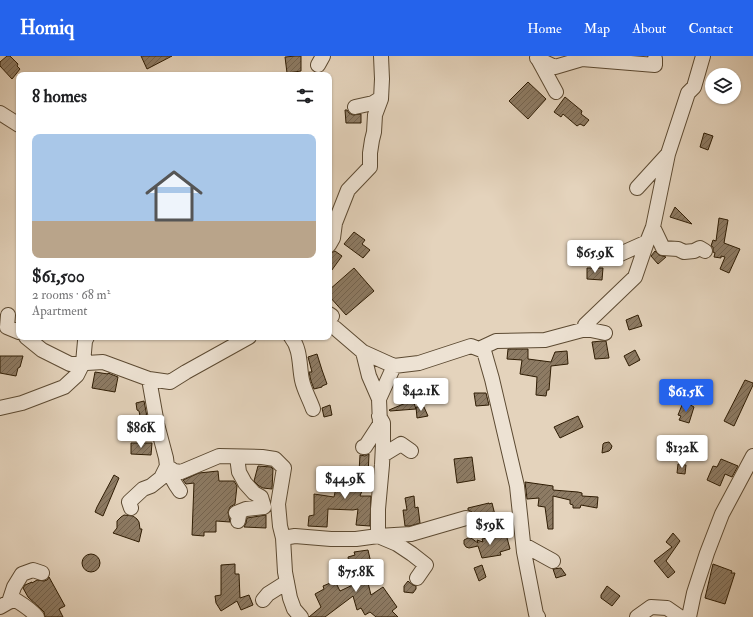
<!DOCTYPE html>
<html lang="en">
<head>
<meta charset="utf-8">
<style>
	body { margin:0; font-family:"IM FELL Double Pica",serif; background:#f6f6f6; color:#202124; height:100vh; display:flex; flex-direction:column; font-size:15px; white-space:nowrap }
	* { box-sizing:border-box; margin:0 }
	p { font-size:13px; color:#757577 }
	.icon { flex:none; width:22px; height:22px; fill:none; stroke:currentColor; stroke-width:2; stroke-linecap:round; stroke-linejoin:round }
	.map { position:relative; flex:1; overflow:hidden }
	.drawer { position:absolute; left:16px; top:16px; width:316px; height:268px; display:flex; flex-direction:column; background:#fff; border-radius:8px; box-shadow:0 1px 3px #0004 }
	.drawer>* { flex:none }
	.controls { position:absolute; left:705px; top:12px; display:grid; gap:8px }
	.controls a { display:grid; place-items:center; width:36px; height:36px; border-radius:50%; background:#fff; box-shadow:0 1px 3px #0004; font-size:20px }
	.price { position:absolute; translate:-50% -34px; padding:0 9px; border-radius:4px; background:#fff; color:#222; font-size:13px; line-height:26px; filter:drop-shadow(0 1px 2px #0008) }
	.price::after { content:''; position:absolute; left:50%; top:24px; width:12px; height:9px; margin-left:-6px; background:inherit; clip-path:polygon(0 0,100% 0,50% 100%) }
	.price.on { background:#2563eb; color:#fff }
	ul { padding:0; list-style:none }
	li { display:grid; align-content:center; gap:8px; height:212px; padding:0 16px }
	li span { display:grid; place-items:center; height:124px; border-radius:8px; color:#555 }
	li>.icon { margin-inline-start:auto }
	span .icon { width:72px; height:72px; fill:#fffc; stroke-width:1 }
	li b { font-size:17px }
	h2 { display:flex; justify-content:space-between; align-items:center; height:48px; padding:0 16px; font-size:17px }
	header { display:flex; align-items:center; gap:24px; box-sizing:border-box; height:56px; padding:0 20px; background:#2563eb; color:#fff }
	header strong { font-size:19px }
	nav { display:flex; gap:22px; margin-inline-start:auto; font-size:14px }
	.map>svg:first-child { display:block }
</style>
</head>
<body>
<header>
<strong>Homiq</strong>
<nav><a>Home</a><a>Map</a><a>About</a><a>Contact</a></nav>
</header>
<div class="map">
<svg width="753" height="561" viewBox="0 0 753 561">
	<defs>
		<pattern id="building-hatch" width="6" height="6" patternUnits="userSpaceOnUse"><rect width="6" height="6" fill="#8d7b64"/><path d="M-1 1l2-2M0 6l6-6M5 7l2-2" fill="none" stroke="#746450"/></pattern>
	</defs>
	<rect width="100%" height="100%" fill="#e4d3bc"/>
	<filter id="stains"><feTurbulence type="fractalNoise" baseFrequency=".005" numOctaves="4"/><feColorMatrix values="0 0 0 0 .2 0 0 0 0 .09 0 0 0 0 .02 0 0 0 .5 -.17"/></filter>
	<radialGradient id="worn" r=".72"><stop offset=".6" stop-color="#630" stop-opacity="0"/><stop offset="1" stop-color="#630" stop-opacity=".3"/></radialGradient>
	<path fill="url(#building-hatch)" stroke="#2e1c04" d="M7,0H10L18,8L17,10L20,13L12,23L0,10V6Z
		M141,0H172L147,13Z
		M296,0H301V15L287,17L285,1Z
		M528,26L546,43L528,63L509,45Z
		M565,41L582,55L581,58L589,64L584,70L580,68L577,70L563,58L561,61L554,56Z
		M345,54H347L349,57L353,59L361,58V67H346Z
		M704,77L713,80L708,94L700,91Z
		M675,151L692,168L670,161Z
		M719,162L728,164L724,187L740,193L729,217L720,213L725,201L721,200V202L714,201L715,197L713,196V191L711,190L713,184L716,185Z
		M354,176L365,184L362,188L370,194L363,202L344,188Z
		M335,195L342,200L329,218V197L333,196Z
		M655,195L659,199L666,201L658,208L651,200Z
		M354,212L374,235L346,259L329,240V234Z
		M587,212H603L602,224L587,223Z
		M638,259L642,270L629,274L626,264Z
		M602,285H606L609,302L595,303L592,286Z
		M508,293H528V303L551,306L555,296L567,295L568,308L551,310L549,334H547L546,340L536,339L537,321L520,318L522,304L507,303Z
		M635,294L640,304L629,310L624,300Z
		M317,298L322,314L327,328L322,330V331L314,333L311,325L309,316H312L308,301Z
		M0,300H23L20,311L18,312L16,320L0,317Z
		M95,316L108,318V317L118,321L115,336L92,332Z
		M745,324L753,327V329L734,370L724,365Z
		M474,337H486L489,349L476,350Z
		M413,344L416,353L390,355L389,354Z
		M144,345L149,371L142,373L140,366L141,365L139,355L137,354L136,347Z
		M687,347L694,351L689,367L679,364L681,360L678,359L682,349L685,350Z
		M330,349L332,359L324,361L322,352Z
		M416,351H424L428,360L417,362Z
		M578,360L583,371L560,382L554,371Z
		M609,386L612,390L611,393L609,395L602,397L603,388L604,387Z
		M131,387H152L151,399L131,398Z
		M369,398L368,420L360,440H371L370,470L356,469L358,453L353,454L328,453L327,471L308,470L309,460L314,459V438L334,441L337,427L354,426L359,416L360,399L365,400Z
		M472,401L475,424L457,427L454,403Z
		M721,403L738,410L732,421L725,418L720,430L707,424L713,410L717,411Z
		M678,408L686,409L685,418L677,417Z
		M258,410L271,411L273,413L272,433L263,432L259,430L254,425Z
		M218,415L219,425H234L237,430L235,448L230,451L228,456L230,466L216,465V476H204V480L192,479L194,427L186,428L183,424L199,417Z
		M114,419L119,422L103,460L95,456L97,451Z
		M525,426L553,430V434L578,436L582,437V440L598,441L597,452L581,449L580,452H573V449L570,448V444L553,440V473H548L545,451L538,450L539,442L527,443Z
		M414,440L415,452L418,451L420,467L410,470H405L403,454H407L405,442Z
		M489,447V448L492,447L495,459L490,461L493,479L490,480L482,462L477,464L476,460L474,461L472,456L468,454V452Z
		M124,459L133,460L137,463L139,466L140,473H142L139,486L113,477L117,472V465L121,461Z
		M266,459V472L244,471L246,467L247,462Z
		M673,477L680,485L666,505L675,516L668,522L654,505L672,491L666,486Z
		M506,478L510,493L500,496L501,499L482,502L478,490L469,492L466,491L464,488V484L468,482H471L478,487L477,484L483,486L482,483Z
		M368,494L371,507H367L368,515H365L371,539L383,531L397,551L392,555L398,561H376L370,556L365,559L361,552L357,554L353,540L325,561H309L321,551L315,538L324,533L323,530L335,525L340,535L357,527L354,512L350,513L348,501L355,499L354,496Z
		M82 507a9 9 0 1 1 18 0a9 9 0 1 1-18 0Z
		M235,508V518H239L240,542L249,539L253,549L241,554L237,545L221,555L216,547L215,540L221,539V509Z
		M713,508L732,515L731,517H735L725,548L705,542Z
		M482,509L486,521L479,525L474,512Z
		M561,512L566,519L556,522L553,513Z
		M49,521L65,550L59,553L63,561H45L44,556L41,553L28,541L23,532L25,529L32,526V527L37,524L44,525L47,524Z
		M408,525L409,526L413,529L416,530V533L413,537L404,536V530Z
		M607,530L620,540L612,550L601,542V539Z"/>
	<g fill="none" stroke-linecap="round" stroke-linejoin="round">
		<g stroke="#5c4a32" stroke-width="16">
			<path id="minor" d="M537,2L538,3L556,36
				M538,3L555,11L582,3L655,9V3
				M318,9L323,0
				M355,51L373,47L381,42
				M0,57L19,69
				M668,98L688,37L694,31L703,0
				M637,132L668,98L653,171L647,186
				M653,171L663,192L678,193L684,196L694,195L700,192L705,195
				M329,189L333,182L335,167L348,134L370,111V97L372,84L374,76L375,59L381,43L382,23L381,0
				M329,258L332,260
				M8,259L7,271L19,276
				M585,269L635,221L647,186L618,199
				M329,270L335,272L363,296L394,310L419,307L471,290L484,295L492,323L517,430L524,496L536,558L538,561
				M26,281L42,294L70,308L103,306L149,323L170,326L186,316L249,281
				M291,281C301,293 299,310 302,324C304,334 310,344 313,353
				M481,292L496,285L545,284L586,273L605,277
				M363,296L369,320L379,343L380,368L365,391H363
				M149,323L157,368L166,402L167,410L174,415L181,416L219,400L262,401L275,403L284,412L278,448L280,470L283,482L295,480L331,483H356L378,480L411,478L466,462
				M379,343L394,310
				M0,352L22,347L64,331L77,319L83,307L85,285L87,281
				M379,360L383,367V388L382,409L378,453V480L397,488L412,498L426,509L417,522
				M383,399L401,388L411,395
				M237,401L239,416L245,427L254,437L261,441L264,451L246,453L236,457L239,460L238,465
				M167,410C170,419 174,427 180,435
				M131,452L129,446L143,433L151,430L161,422L167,410
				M283,482L285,516L290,542L294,553L301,561
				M524,489L553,505
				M263,544L268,538L287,526
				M9,546L14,531L22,518L33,514L42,517
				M0,551L14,543C22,548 31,553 37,561
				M637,561L651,551L667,552L680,561
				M689,561L694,537L707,497L722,458L753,400"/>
		</g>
		<use href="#minor" stroke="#ede2d3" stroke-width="14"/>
	</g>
	<rect width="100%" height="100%" filter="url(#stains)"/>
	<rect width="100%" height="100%" fill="url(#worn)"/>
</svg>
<div class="controls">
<a><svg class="icon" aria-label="layers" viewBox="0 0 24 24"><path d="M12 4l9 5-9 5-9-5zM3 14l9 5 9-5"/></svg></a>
</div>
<b class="price" style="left:595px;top:218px">$65.9K</b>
<b class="price" style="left:421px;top:356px">$42.1K</b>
<b class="price on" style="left:686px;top:357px">$61.5K</b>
<b class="price" style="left:141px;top:393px">$86K</b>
<b class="price" style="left:682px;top:413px">$132K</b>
<b class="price" style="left:345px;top:444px">$44.9K</b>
<b class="price" style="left:490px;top:490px">$59K</b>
<b class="price" style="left:356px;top:537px">$75.8K</b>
<section class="drawer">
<h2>8 homes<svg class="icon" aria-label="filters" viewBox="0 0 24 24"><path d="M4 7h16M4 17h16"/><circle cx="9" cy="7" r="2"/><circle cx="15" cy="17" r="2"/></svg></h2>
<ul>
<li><span style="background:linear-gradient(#a9c7e8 70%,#b9a48a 0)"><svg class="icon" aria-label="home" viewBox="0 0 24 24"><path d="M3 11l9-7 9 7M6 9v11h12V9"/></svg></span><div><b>$61,500</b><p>2 rooms · 68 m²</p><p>Apartment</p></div></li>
</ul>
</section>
</div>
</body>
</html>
